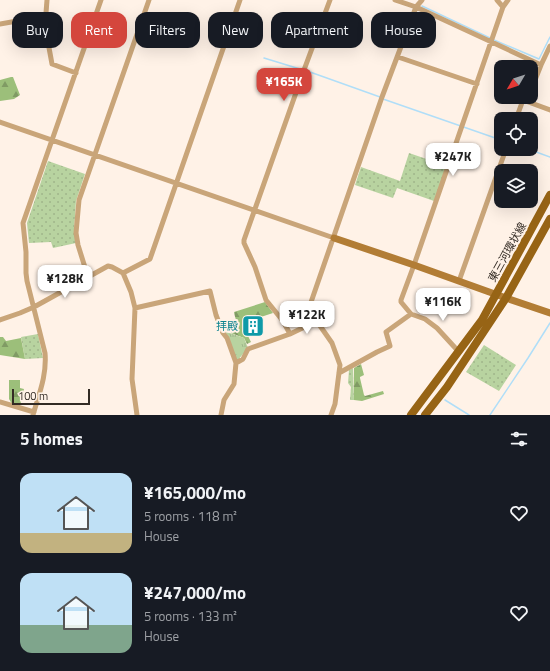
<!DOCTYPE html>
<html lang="en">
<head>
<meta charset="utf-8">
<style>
	body { margin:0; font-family:"Titillium Web","Noto Sans JP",sans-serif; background:#20242c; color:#f1f3f6; height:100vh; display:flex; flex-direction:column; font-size:15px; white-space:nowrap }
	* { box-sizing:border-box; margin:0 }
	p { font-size:13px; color:#9ea1a6 }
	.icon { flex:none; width:22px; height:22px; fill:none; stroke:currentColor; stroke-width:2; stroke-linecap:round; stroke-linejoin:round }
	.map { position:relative; height:415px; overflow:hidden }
	.details { display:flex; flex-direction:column; background:#171b24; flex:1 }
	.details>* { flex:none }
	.top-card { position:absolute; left:12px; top:12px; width:526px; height:36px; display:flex; gap:8px }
	.needle { width:26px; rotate:231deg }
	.fabs { position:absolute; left:494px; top:60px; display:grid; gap:8px }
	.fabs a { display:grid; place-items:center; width:44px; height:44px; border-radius:8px; background:#171b24; box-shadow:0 4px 16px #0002; font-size:20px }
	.scale { position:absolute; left:12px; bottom:10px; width:78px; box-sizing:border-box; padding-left:4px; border:2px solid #332b24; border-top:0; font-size:11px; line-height:14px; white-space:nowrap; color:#332b24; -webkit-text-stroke:3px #fff2e7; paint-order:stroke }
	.price { position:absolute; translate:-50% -34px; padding:0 9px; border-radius:8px; background:#fff; color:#222; font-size:13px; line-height:26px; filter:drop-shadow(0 1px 2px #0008) }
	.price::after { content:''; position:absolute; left:50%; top:24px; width:12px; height:9px; margin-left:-6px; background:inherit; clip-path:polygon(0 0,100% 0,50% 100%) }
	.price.selected { background:#d4463d; color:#fff }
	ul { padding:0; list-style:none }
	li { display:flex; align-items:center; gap:12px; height:100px; padding:0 20px }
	li span { display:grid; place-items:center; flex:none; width:112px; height:80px; border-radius:12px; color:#555 }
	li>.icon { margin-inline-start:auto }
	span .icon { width:48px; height:48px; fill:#fffc; stroke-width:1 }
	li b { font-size:17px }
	h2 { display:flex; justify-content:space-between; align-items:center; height:48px; padding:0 20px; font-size:17px }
	.chip { padding:0 14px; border-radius:12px; background:#171b24; box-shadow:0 4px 16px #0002; font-size:14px; line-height:36px }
	.chip.selected { background:#d4463d; color:#fff }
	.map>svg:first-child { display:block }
</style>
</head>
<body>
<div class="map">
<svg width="550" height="415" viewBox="0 0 550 415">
	<defs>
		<pattern id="grass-dots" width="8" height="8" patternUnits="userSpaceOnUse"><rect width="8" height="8" fill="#b8d3a0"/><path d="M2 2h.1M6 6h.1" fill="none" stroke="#9fb58a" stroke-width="1.8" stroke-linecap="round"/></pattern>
		<pattern id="forest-firs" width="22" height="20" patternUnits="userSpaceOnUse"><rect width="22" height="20" fill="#9cbf7a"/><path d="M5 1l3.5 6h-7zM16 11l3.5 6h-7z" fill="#809b64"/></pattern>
		<pattern id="park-tufts" width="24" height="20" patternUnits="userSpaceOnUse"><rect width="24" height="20" fill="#b8d3a0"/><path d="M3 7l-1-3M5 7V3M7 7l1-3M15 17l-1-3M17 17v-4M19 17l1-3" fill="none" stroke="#9fb58a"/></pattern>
	</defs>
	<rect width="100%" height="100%" fill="#fff2e7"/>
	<path fill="url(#grass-dots)" d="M409,153L447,166L434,201L397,188L393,198L355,185L361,167L400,181Z
		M48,161L85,174L76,201L74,232L76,243L53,248L51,242L29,243L27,223Z
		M38,334L43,358L25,359L21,337Z
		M484,345L516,365L499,391L466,372Z
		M353,368L354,400H350L351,387L348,383L349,370Z"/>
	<path fill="url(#forest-firs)" d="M11,77H13L20,95L14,99L0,101V80Z
		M265,302L273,313L242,323L244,329L242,331L246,337L248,336L251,342L247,344L244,338L231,333C240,325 236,323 234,312Z
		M0,337H3L6,341L21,338L25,359L0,355Z
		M361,364L364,375L360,377V378L364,395L365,396L383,391L384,394L362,401L354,400V368Z
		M9,380H20V388L24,389L20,406L12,404L9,399Z"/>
	<path fill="url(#park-tufts)" d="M227,332L244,338L248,348L238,360L237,361L226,333Z"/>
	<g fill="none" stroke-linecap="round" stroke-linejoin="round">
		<path stroke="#b0def8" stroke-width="1.5" d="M422,6L490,38
			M494,40L539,59L550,37
			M264,58L300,69
			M310,72L380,97
			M383,99L501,140
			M528,149L550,157
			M445,400L469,415
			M490,415L528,358L550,323"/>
		<path stroke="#c9a579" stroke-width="5" d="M47,0L45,26L52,64L76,73
			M395,0L416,7L541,65
			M497,0L503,7
			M0,24L45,16
			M398,57L477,84
			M531,87L533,85L541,65L550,46
			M524,97L523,100L550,110
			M516,119L523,100
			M0,122L334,238
			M123,273L150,259L240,0
			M88,277L78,245L76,233L79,200L149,0
			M459,281L506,149
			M135,308L210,291L216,315L223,333L227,338L236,363L234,384L224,400L221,415
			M0,320L20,313L34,307L108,266L112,267L123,273L131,292L135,308L132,379L137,415
			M290,334L283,321L266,300L255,267L244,243V240L304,70L330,0
			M459,352L437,328L425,319L411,314L401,302V300L414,265L503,7L508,0
			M236,363L243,359L248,349L290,334L317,321
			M339,373L377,352L390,346L386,332L411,314
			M0,402L34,412
			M33,415C39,394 47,375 45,353L27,281L26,273V252L23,223L101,0
			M331,415L335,404L340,365L332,343L309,310V308L382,97L416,7L422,0"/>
		<path stroke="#b27d35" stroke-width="7" d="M334,238L414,265L506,298L550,313"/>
		<path stroke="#976415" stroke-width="8" d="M411,415L482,320L550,195
			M425,415L447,387L506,298L550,219"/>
	</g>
	<defs>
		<g id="building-square" transform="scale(1.15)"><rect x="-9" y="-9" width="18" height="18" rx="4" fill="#0f9aa8" stroke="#fff2e7"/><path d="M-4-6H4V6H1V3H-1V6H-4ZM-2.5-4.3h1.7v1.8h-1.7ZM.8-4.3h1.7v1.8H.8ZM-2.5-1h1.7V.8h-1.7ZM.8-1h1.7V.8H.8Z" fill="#fff"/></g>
	</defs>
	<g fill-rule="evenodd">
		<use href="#building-square" x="253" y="326"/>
	</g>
	<g text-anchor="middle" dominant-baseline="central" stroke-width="4" stroke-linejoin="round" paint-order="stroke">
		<g font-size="11" fill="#332b24" stroke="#fff2e7">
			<text transform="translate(507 252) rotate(-61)">東三河環状線</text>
		</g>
		<g font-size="11" fill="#0d838f" stroke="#fff2e7" text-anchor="end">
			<text x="238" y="326">拝殿</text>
		</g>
	</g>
</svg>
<div class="fabs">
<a><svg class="needle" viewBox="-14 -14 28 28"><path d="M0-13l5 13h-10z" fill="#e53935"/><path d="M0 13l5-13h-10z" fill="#9ea1a6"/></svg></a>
<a><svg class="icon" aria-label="locate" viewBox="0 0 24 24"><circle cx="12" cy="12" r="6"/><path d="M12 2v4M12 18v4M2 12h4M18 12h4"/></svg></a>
<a><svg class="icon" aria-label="layers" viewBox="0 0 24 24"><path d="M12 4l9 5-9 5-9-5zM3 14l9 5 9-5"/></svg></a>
</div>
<div class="scale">100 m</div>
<b class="price selected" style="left:284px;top:102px">¥165K</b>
<b class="price" style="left:453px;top:177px">¥247K</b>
<b class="price" style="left:65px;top:299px">¥128K</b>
<b class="price" style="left:443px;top:322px">¥116K</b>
<b class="price" style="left:307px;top:335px">¥122K</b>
<div class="top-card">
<a class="chip">Buy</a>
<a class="chip selected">Rent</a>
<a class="chip">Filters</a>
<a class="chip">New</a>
<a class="chip">Apartment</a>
<a class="chip">House</a>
</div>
</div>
<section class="details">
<h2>5 homes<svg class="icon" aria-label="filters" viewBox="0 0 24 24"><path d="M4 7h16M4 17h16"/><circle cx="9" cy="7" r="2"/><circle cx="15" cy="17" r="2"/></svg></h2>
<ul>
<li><span style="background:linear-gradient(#bfe0f5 75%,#c2b280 0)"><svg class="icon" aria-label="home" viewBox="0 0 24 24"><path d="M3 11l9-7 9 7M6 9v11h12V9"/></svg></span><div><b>¥165,000/mo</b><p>5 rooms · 118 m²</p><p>House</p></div><svg class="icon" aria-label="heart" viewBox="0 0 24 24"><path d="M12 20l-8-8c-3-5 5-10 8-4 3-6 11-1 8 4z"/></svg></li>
<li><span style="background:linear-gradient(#bfe0f5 65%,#7fa58c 0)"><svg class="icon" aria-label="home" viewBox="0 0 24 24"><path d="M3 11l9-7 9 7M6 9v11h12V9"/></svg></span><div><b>¥247,000/mo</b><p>5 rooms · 133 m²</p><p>House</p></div><svg class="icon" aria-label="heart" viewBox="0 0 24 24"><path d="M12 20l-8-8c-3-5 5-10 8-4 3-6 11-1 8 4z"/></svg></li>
</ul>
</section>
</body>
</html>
